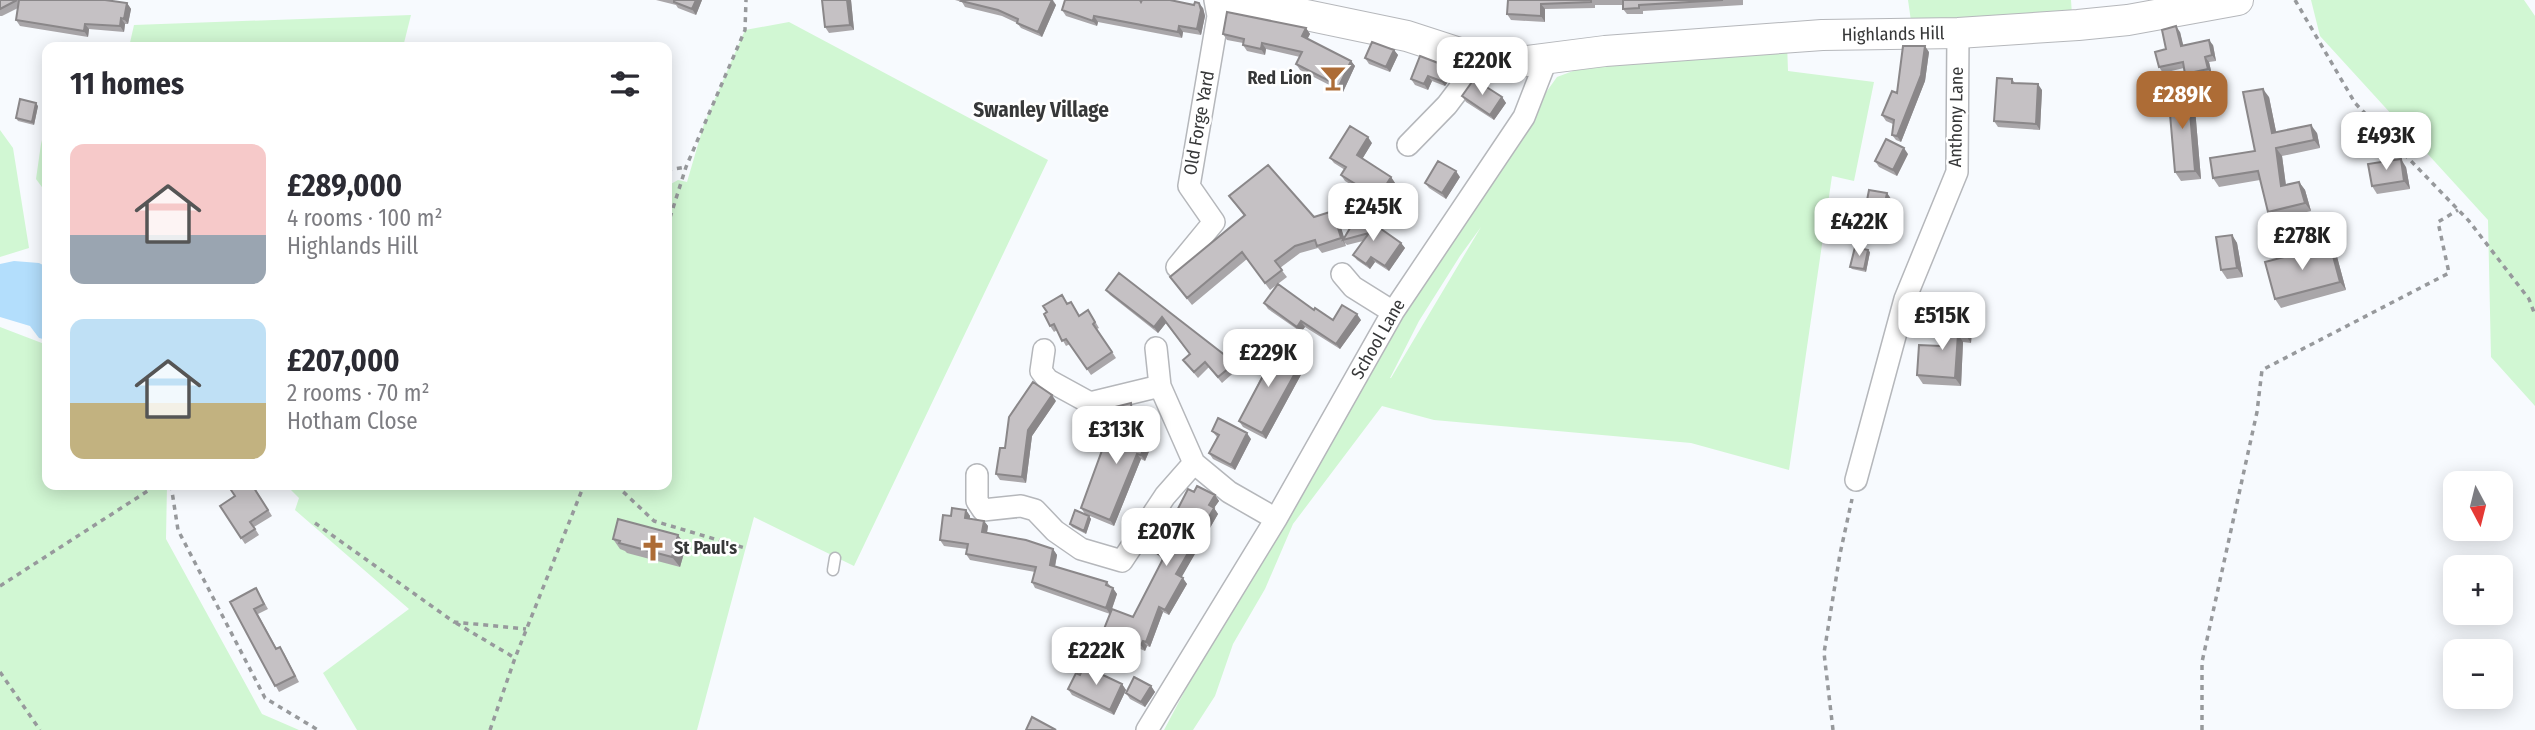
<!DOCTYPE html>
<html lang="en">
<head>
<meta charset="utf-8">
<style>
	body { margin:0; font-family:"Fira Sans Condensed",sans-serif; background:#f7f7f7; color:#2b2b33; height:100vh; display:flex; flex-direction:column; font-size:26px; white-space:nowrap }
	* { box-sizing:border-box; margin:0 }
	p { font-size:23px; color:#7c7c81 }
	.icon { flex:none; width:38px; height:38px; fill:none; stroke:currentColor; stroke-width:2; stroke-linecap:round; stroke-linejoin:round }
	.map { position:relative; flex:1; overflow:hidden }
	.panel { position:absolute; left:42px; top:42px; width:630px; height:448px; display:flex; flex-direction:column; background:#fff; border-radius:14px; box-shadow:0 4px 18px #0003 }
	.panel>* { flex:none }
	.needle { width:46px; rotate:173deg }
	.fabs { position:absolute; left:2443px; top:471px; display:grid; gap:14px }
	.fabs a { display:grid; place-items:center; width:70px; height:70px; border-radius:14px; background:#fff; box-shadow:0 4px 18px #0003; font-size:35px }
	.price { position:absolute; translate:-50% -60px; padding:0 16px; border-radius:14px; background:#fff; color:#222; font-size:23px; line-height:46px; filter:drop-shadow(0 2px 4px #0008) }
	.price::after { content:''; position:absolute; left:50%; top:42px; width:21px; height:16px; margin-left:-10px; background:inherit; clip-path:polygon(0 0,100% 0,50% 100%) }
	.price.current { background:#ad6c36; color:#fff }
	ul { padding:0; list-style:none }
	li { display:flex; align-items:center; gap:21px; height:175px; padding:0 28px }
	li span { display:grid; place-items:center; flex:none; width:196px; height:140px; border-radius:14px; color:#555 }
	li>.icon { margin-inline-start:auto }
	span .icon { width:84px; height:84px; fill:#fffc; stroke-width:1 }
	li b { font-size:30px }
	h2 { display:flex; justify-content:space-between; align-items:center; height:84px; padding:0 28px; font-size:30px }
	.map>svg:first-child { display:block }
</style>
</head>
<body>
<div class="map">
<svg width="2535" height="730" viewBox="0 0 2535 730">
	<rect width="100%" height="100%" fill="#f7fafe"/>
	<path fill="#d1f7d3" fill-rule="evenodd" d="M1908,0H2071L2072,15L1912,28Z
		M2311,0H2524L2535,16V406L2491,357L2488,220L2320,36Z
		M411,15L403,47H129L134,25Z
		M789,22L1048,160L854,566L754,517L697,730H357L323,673L409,609L295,510L299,498L286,485H667V186L678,180L687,182L704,124L745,30Z
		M1787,43L1788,71L1874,82L1854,181L1832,176L1789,470L1691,443L1434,420L1382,406L1293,524L1265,589L1233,644L1215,696L1193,730H1164L1276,519L1393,325L1442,259L1524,123L1557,77L1581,68ZM1481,227L1391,378H1390L1419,321L1460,256Z
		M47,120V194L36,179L41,144Z
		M0,130L13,148L29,248L0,257Z
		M0,327L47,345V485H167L166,539L262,714L299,730H0Z"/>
	<path fill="#b3defc" d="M14,261L39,263L47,267V340L39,338L30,326L0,317V264Z"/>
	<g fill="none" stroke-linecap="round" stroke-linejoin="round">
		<g stroke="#b5b7bb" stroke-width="13">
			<path id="lane" d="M833,570L835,558"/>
		</g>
		<g stroke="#b5b7bb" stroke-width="24">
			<path id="street" d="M1408,145L1447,105L1481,60
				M1177,267L1214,222L1189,186L1218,16L1215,0
				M1342,274L1353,287L1393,312
				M1156,348L1160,386L1194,463L1229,492L1276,519
				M1044,350L1041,371L1048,380L1090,403L1160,386
				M977,475V501L983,510L1021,506L1035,510L1055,531L1081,549L1122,561L1165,496L1194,463
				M1856,480L1905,299L1957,172L1958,33
				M1147,730L1276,519L1393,312L1524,117L1547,58"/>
		</g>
		<g stroke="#b5b7bb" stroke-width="32">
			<path id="secondary" d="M1234,0L1407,36L1481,60L1520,62L1605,51L1822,35L1958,33L2078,25L2128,20L2238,0"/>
		</g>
		<path stroke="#97999c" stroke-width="3.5" stroke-dasharray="5 5" stroke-linecap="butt" d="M2295,0L2355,103L2469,221L2529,299L2535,315
			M667,170L686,167
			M667,227L686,167L745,30L746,0
			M171,485L178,530L265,698L318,730
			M616,485L654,521L745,548
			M315,523L454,622L526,629
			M0,586L157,485
			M456,623L515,658
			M0,672L40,730
			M490,730L515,658L584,485
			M1833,730L1824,653L1840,554L1852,499
			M2202,730V662L2257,412L2262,370L2449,273L2438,222L2458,210"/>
		<use href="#lane" stroke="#fff" stroke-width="10"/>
		<use href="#street" stroke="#fff" stroke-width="21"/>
		<use href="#secondary" stroke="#fff" stroke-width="30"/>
	</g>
	<path fill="#a9a6a9" d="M0,0H105L127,3L131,9L128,24H125L124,32L89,29L88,37L20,26L16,20L18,8L2,16H0Z
		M656,0H702L696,15L678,8L676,5Z
		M851,0L854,30L829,33L825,27Z
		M955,0H1053L1056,5L1042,37L1021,28L1017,23L1002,16L965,7L962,2Z
		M1508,0H1743V5L1643,11V14H1627L1623,9V5H1595V8L1545,9V22L1511,20L1507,14Z
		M1203,8L1205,16L1201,35L1183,32L1182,38L1098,22L1097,26L1066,16L1062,10Z
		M1306,28L1310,34L1307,39L1351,61L1355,66L1343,92L1300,70L1296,64L1300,57L1266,49L1265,55L1247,51L1243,45V43L1227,40L1223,34Z
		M2180,32L2183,46L2213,45L2216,61L2209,62L2212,75L2189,79L2185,74L2184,68L2163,73L2159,67L2166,49Z
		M1394,50L1398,55L1390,72L1369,64L1365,58Z
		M1929,52L1925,81L1901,142L1896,140L1892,135L1893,124L1886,121L1882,115L1897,93Z
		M1451,68L1454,73L1445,86L1432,81L1428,90L1415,85L1411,79Z
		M2012,79L2015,83L2042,90L2040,130L1998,127L1994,121Z
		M2188,89L2194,97L2201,179L2181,181L2175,172Z
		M1462,96L1502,97L1506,103L1494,120L1466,102Z
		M2269,97L2276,132L2317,133L2320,148L2282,156L2286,185L2299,182L2305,190L2311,211L2274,220L2268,212L2260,180L2219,187L2213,178L2255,151Z
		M38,106L34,125L18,121L16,118Z
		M1372,143L1362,159L1391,177L1395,183L1382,203L1345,181L1341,175L1345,170L1334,163L1330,158Z
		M1908,154L1897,176L1879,167L1875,161Z
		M2406,167L2410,189L2377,194L2372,186Z
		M1460,177L1446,199L1429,188L1425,183Z
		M1887,193L1891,199L1885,230L1867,226L1863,221Z
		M1229,196L1314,217L1338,218L1344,239L1356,218L1401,243L1405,248L1389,271L1375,262L1370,269L1357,260L1353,255L1363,241L1347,245L1345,243L1346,246L1322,253L1318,248L1300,253L1280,268L1287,277L1270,290L1247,259L1192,305L1170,277L1244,216Z
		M2232,235L2237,243L2243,277L2227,279L2221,270Z
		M1870,252L1866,272L1852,269L1850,267Z
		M2336,253L2346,290L2281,308L2275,299Z
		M1119,273L1235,363L1239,368L1222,383L1209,367L1198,378L1183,360L1190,355L1166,323L1158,333L1110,295L1106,290Z
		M1264,303L1314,310L1333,320H1361L1340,349L1305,327L1301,332L1268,309Z
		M1068,304L1075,308L1079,315L1092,316L1099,328L1097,329L1116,358L1091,375L1070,344L1066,346L1057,330L1054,332L1050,326Z
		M1943,319L1972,329L1971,343L1963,342L1961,386L1923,384L1917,375L1941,346Z
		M1278,360L1299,366L1303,371L1266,439L1243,427L1239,421L1262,376L1253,371L1249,365Z
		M1056,401L1032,436L1026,483L1000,480L996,474L1005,448Z
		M1133,406L1134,416L1158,430L1145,461L1141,459L1114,526L1085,514L1081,508L1111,447L1123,419L1118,420L1116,417Z
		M1212,431L1251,439L1235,470L1213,459L1209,453L1217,437Z
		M253,485L272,516L254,527L259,535L245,544L220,506Z
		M1194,492L1215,495L1219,501L1214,508L1218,514L1181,577L1187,584L1169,615L1163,612L1150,647L1147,646L1145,651L1108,635L1104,629L1110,614L1035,588L1032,582L1035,572L970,560L966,554L967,549L944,546L940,540L951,516L966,510L970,516V519L984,521L988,526L987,533L1053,549L1057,555L1055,567L1107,582L1117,594L1112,609L1133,617L1162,560L1158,554L1169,536L1166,532Z
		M1089,516L1091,519L1086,534L1072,527L1070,524Z
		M613,539L686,546L680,567L627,553L625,551L620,549Z
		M256,588L268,609L258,614L277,649L284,653L299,682L279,692L230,602Z
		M1080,675L1122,684L1126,690L1114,715L1072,695L1068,689Z
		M1151,686L1155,692L1145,707L1130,699L1126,693Z"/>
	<path fill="#8a8789" d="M696,0H702L696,15L692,9Z
		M847,0H851L854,30L850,25Z
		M1052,0L1056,5L1042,37L1038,32Z
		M127,3L131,9L128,24L124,19Z
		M1199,3L1203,8L1205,16L1201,35L1197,29Z
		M1541,4L1545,9V22L1541,16Z
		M1094,16L1098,22L1097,26L1093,21Z
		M121,18L125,24L124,32L120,26Z
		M85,24L89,29L88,37L84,31Z
		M1179,26L1183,32L1182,38L1178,32Z
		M2176,26L2180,32L2185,52L2181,46Z
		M1306,28L1310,34L1306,42L1302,36Z
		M2209,40L2213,45L2216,61L2212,55Z
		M1262,43L1266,49L1265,55L1261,49Z
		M1925,46L1929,52L1925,81L1901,142L1897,136Z
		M1394,50L1398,55L1390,72L1386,67Z
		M2205,57L2209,62L2212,75L2208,69Z
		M1351,61L1355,66L1343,92L1339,86Z
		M1451,68L1454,73L1445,86L1441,81Z
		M1428,76L1432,81L1428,90L1424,84Z
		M2038,84L2042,90L2040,130L2036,124Z
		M2188,89L2194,97L2201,179L2195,171Z
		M2263,89L2269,97L2278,141L2272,133Z
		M1502,97L1506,103L1494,120L1490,115Z
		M36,103L38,106L34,125L32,122Z
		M2311,125L2317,133L2320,148L2314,140Z
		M1368,137L1372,143L1361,161L1357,155Z
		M1904,148L1908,154L1897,176L1893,170Z
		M2276,148L2282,156L2287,194L2281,186Z
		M2401,159L2406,167L2410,189L2404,181Z
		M1456,171L1460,177L1446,199L1442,193Z
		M1391,177L1395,183L1382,203L1378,198Z
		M2299,182L2305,190L2311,211L2305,203Z
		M1887,193L1891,199L1885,230L1881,224Z
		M1333,211L1338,218L1345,240H1343L1346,246L1341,238Z
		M2232,235L2237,243L2243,277L2237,268Z
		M1401,243L1405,248L1389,271L1385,266Z
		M2330,245L2336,253L2346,290L2340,282Z
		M1868,250L1870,252L1866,272L1864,269Z
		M1371,257L1375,262L1370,269L1366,264Z
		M1357,314L1361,320L1340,349L1336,344Z
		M1162,317L1166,323L1158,333L1154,327Z
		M1966,320L1972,329L1971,343L1965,334Z
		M1301,321L1305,327L1301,332L1297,327Z
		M1958,334L1963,342L1961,386L1955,378Z
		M1299,366L1303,371L1266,439L1262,433Z
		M1052,395L1056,401L1032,436L1026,483L1022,477L1028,430Z
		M1154,424L1158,430L1145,461L1141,455Z
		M1247,433L1251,439L1235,470L1231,465Z
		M1137,454L1141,459L1114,526L1110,520Z
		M1215,495L1219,501L1214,508L1218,514L1180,580L1176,574Z
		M966,510L970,516L969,524L965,518Z
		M1089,516L1091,519L1086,534L1084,531Z
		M984,521L988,526L986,538L982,532Z
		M678,535L686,546L680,567L672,557Z
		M1053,549L1057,555L1054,571L1050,565Z
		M1183,578L1187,584L1169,615L1165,610Z
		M1113,588L1117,594L1110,614L1106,608Z
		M1159,607L1163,612L1150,647L1146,642Z
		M1143,641L1147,646L1145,651L1141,645Z
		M1122,684L1126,690L1114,715L1110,710Z
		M1151,686L1155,692L1145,707L1141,702Z"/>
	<path fill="#c5c1c4" stroke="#8a8789" stroke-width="2" d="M0,0H17L0,9Z
		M19,0H105L127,3L124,19L121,18L120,26L85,24L84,31L16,20Z
		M674,0H696L692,9L674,2Z
		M822,0H847L850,25L825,27Z
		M962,0H1052L1038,32L1017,23L1018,19L998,10L961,1Z
		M1065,0H1140L1141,2L1142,0H1170L1194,5L1195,2L1199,3L1201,10L1197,29L1179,26L1178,32L1094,16L1093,21L1062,10Z
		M1508,0H1591V2L1541,4V16L1507,14Z
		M1623,0H1723L1639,5V8L1623,9Z
		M1227,12L1306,28L1302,36L1351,61L1339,86L1296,64L1302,52L1262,43L1261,49L1243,45L1244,39L1223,34Z
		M2176,26L2181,46L2209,40L2212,55L2205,57L2208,69L2185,74L2183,62L2159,67L2155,52L2166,49L2162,30Z
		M1372,42L1394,50L1386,67L1365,58Z
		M1903,46H1925L1921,75L1897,136L1892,135L1894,120L1882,115L1892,91L1897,93Z
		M1420,56L1451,68L1441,81L1428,76L1424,84L1411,79Z
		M1997,78L2012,79V83L2038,84L2036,124L1994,121Z
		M1474,79L1502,97L1490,115L1462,96Z
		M2188,89L2195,171L2175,172L2168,91Z
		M2263,89L2272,133L2311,125L2314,140L2276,148L2281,186L2299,182L2305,203L2268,212L2258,171L2213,178L2210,158L2255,151L2243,92Z
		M20,99L36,103L32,122L16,118Z
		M1350,126L1368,137L1357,155L1391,177L1378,198L1341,175L1346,167L1330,158Z
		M1886,139L1904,148L1893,170L1875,161Z
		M2401,159L2404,181L2372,186L2368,164Z
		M1438,161L1456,171L1442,193L1425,183Z
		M1268,165L1314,217L1333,211L1341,238L1317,246L1315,240L1295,246L1275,261L1282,270L1265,283L1242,252L1187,298L1170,277L1245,215L1229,196Z
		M1869,190L1887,193L1881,224L1863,221Z
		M1356,218L1373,227L1374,224L1401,243L1385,266L1371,257L1366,264L1353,255L1369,233L1343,240Z
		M2232,235L2237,268L2221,270L2216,237Z
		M2330,245L2340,282L2275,299L2265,262Z
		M1855,247L1868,250L1864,269L1850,267Z
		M1119,273L1235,363L1218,377L1205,362L1194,372L1183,360L1190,354L1162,317L1154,327L1106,290Z
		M1278,284L1314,310L1315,308L1333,320L1342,305L1357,314L1336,344L1301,321L1297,327L1264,303Z
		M1062,295L1067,304L1071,302L1079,316L1088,310L1095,322L1093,324L1112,352L1087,369L1066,339L1062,341L1054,324L1050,326L1044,314L1047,312L1043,306Z
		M1943,319L1966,320L1965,334H1958L1955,378L1917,375L1919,345L1941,346Z
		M1258,348L1278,360L1281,356L1299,366L1262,433L1239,421L1264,374L1249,365Z
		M1033,382L1052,395L1028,430L1022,477L996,474L1000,448H1005L1009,417Z
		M1131,403L1132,415L1125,413L1124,416L1116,417L1115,407Z
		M1125,413L1154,424L1141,455L1137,454L1110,520L1081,508L1104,445L1111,447Z
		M1218,418L1247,433L1231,465L1209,453L1219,435L1212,431Z
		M233,485H252L268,510L250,522L255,529L241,538L220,506L235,496L229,487Z
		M1197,486L1215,495L1209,505L1214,508L1176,574L1183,578L1165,610L1159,607L1146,642L1143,641L1141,645L1104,629L1112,609L1133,617L1164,557L1158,554L1170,534L1166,532L1188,489L1194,492Z
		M952,508L966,510L965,518L984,521L982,532L1026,540L1053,549L1050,565L1107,582L1106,585L1113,588L1106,608L1032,582L1036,567L966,554L968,544L940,540L943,515L951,516Z
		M1075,510L1089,516L1084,531L1070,524Z
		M618,519L678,535L672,557L619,543L620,541L613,539Z
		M256,588L264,604L254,609L276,649L280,647L295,676L275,686L230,602Z
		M1084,666L1122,684L1110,710L1068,689L1076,673L1080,675Z
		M1134,677L1151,686L1141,702L1126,693Z
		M1032,717L1056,730H1026Z"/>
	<defs>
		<g id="bar-bare" transform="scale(2.1)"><path d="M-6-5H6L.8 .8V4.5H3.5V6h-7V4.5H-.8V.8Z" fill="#ad6c36" stroke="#fff" stroke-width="2.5" paint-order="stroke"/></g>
		<g id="church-bare" transform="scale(2.1)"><path d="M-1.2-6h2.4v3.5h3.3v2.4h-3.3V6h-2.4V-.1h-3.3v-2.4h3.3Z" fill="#ad6c36" stroke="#fff" stroke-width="2.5" paint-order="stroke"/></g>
	</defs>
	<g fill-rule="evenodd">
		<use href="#bar-bare" x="1333" y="78"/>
		<use href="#church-bare" x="653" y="548"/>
	</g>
	<g text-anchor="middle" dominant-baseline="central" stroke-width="5" stroke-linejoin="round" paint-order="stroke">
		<g font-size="18" fill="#373839" stroke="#fff">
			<text transform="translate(1893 34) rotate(-1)">Highlands Hill</text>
			<text transform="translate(1956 117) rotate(-89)">Anthony Lane</text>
			<text transform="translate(1199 123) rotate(-80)">Old Forge Yard</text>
			<text transform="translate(1378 339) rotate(-60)">School Lane</text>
		</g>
		<g font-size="18" font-weight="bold" fill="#373839" stroke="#fff" text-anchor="end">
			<text x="1312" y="78">Red Lion</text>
			<text x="674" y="548" text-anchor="start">St Paul's</text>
		</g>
		<g font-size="21" font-weight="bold" fill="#373839" stroke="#fff">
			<text x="1041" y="110">Swanley Village</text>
		</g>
	</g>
</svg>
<div class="fabs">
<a><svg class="needle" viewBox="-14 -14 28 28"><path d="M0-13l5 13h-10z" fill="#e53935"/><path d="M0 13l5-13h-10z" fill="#7c7c81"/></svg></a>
<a>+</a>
<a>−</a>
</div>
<b class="price" style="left:1482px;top:97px">£220K</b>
<b class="price current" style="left:2182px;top:131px">£289K</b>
<b class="price" style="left:2386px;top:172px">£493K</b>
<b class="price" style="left:1373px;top:243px">£245K</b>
<b class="price" style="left:1859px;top:258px">£422K</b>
<b class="price" style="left:2302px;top:272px">£278K</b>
<b class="price" style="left:1942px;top:352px">£515K</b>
<b class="price" style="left:1268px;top:389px">£229K</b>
<b class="price" style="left:1116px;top:466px">£313K</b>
<b class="price" style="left:1166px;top:568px">£207K</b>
<b class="price" style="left:1096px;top:687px">£222K</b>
<section class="panel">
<h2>11 homes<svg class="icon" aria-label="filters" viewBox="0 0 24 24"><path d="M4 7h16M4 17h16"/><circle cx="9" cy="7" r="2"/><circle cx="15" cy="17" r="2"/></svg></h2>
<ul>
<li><span style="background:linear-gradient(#f6c9c9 65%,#9aa5b1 0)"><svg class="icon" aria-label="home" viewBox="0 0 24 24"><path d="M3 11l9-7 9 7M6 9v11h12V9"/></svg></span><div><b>£289,000</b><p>4 rooms · 100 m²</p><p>Highlands Hill</p></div></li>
<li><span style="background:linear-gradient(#bfe0f5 60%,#c2b280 0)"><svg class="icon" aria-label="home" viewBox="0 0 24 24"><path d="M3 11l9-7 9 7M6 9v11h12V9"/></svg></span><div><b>£207,000</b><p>2 rooms · 70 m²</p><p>Hotham Close</p></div></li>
</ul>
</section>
</div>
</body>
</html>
